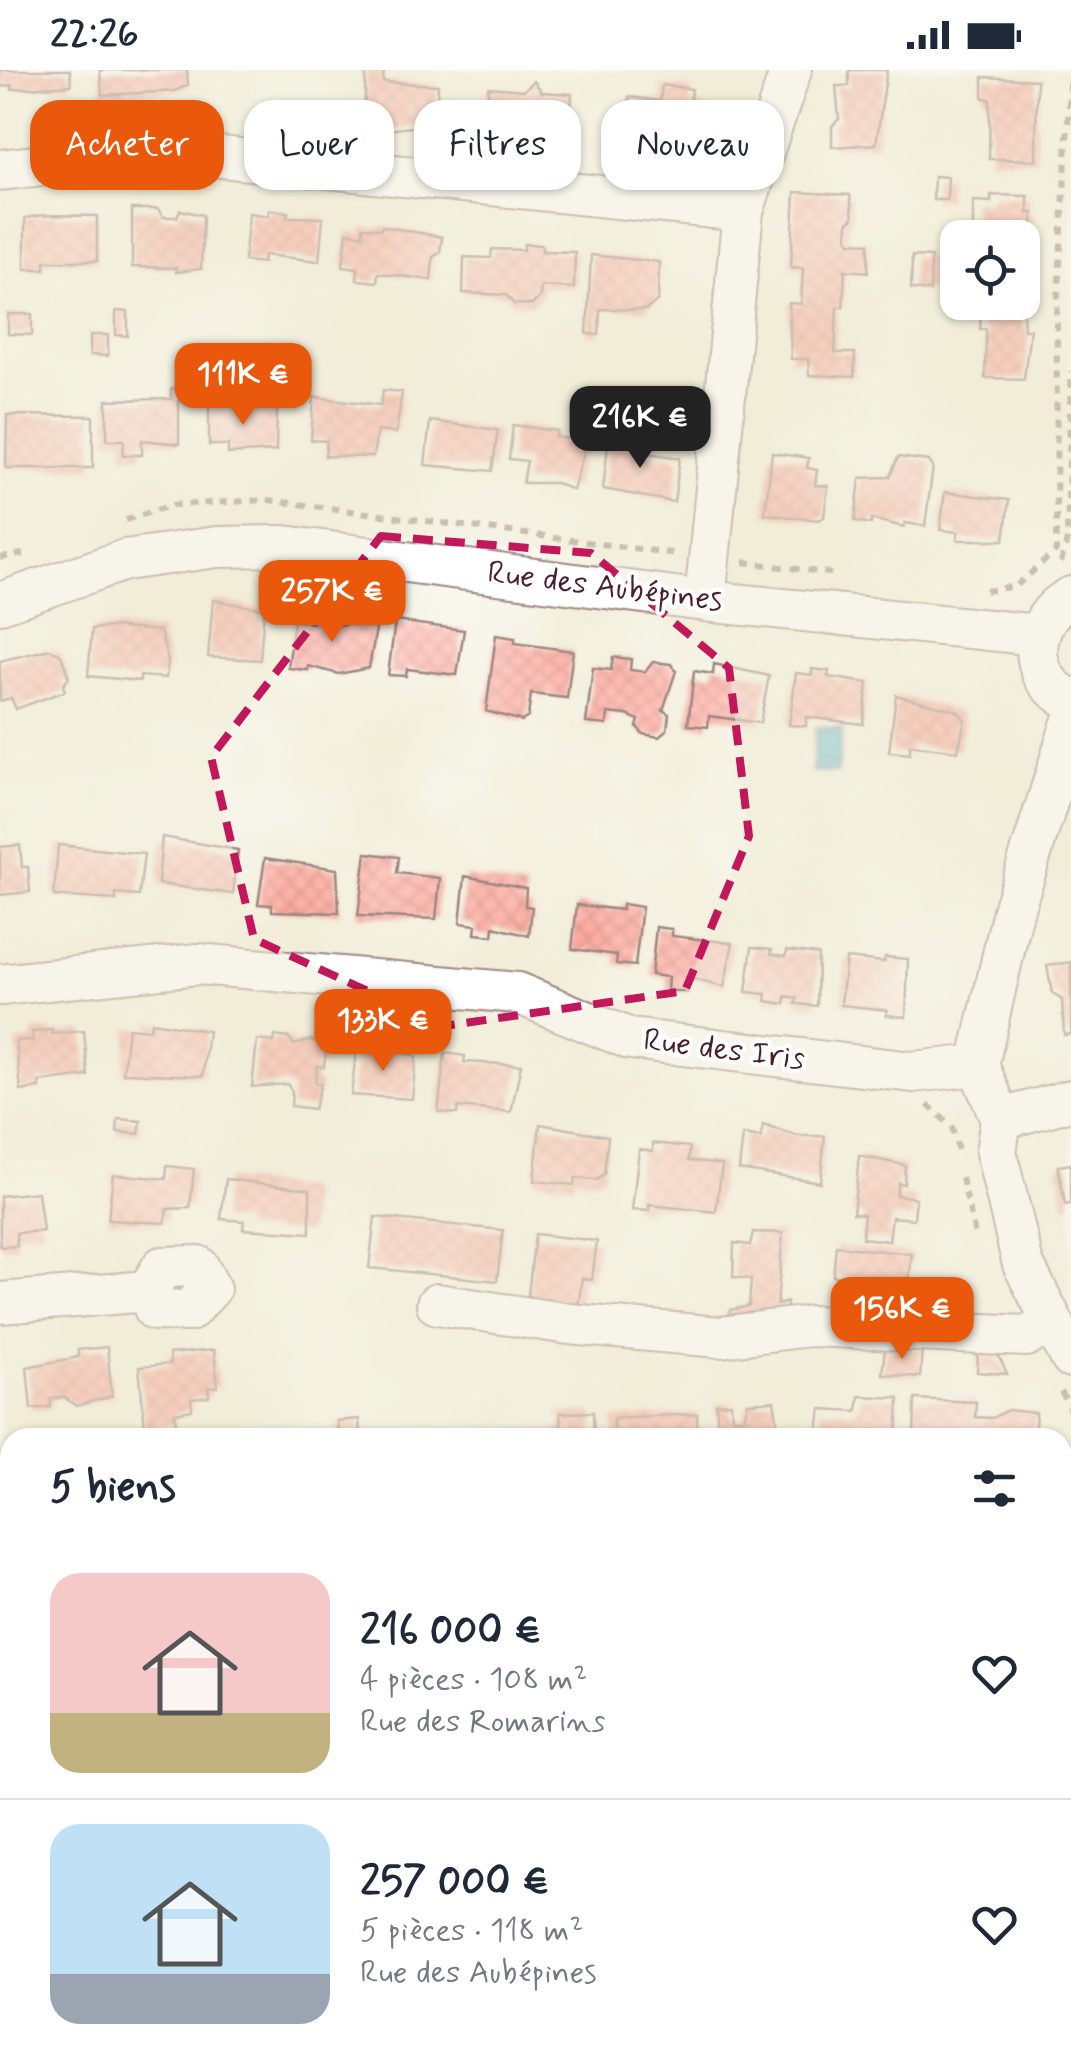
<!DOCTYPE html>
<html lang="fr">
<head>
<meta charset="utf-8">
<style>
	body { margin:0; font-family:Mynerve,sans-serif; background:#f2f2f3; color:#1f2937; height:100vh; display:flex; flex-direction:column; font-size:38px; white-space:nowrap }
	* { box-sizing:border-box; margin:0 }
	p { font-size:32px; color:#747a83 }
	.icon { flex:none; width:55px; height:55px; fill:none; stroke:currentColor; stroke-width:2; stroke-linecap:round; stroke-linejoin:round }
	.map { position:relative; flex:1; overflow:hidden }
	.side { position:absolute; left:0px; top:1358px; width:1072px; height:642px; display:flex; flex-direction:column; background:#fff; border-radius:30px 30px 0 0; box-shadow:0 2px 8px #0004 }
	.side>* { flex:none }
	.hud { position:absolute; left:30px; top:30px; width:1012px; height:90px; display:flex; gap:20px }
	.controls { position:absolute; left:940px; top:150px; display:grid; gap:20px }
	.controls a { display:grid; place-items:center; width:100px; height:100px; border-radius:20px; background:#fff; box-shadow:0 2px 8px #0004; font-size:50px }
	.price { position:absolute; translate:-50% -85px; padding:0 22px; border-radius:20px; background:#ea580c; color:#fff; font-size:32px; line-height:65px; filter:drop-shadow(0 2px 5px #0008) }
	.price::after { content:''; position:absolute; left:50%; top:60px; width:30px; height:22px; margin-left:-15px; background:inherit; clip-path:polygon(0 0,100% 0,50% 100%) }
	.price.active { background:#222; color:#fff }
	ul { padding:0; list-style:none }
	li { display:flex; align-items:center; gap:30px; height:250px; padding:0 50px }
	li+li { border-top:2px solid #e0e1e3 }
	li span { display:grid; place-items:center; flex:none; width:280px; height:200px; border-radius:30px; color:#555 }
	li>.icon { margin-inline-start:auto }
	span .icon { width:120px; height:120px; fill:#fffc; stroke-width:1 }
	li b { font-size:42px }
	h2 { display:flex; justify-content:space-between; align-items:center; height:120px; padding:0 50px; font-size:42px }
	.chip { padding:0 35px; border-radius:30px; background:#fff; box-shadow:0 2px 8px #0004; font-size:35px; line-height:90px }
	.chip.active { background:#ea580c; color:#fff }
	.status { display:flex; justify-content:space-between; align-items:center; height:70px; padding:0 50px; background:#fff; direction:ltr }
	.status svg { height:28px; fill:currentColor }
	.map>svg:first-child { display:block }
</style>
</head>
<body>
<div class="status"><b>22:26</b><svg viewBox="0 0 49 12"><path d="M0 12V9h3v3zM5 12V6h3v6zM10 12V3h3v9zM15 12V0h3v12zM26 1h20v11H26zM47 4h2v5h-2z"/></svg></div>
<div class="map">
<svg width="1071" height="1998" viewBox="0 0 1071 1998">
	<defs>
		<pattern id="water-ripples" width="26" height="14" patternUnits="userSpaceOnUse" patternTransform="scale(2.5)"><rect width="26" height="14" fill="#41aac1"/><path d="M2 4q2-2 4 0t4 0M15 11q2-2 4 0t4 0" fill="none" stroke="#388a9d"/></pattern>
		<pattern id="building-cross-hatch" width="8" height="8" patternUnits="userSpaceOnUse" patternTransform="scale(2.5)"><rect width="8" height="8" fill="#fda79a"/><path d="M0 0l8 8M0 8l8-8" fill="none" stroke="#da8f85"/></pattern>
	</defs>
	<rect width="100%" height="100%" fill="#fff"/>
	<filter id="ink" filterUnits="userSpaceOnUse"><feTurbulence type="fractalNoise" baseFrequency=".01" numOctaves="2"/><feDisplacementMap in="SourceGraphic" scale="20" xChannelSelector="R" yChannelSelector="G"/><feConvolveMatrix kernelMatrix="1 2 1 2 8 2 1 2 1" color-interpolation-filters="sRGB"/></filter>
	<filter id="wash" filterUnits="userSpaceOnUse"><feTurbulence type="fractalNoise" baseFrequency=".0048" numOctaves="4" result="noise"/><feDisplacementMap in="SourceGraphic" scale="40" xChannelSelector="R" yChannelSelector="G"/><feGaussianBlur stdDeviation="2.25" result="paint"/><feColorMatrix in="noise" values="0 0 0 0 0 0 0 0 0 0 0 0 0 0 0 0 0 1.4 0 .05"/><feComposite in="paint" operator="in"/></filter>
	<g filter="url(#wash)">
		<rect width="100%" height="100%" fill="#f1edd8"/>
		<path fill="url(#water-ripples)" stroke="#466476" stroke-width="2.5" d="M816,657L842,659L838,703L812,701Z"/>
		<g id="blocks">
			<path fill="url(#building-cross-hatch)" d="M0,0H70L71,15L12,19V15L0,17Z
				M100,0H187L188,15L175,21L102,25Z
				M366,0H384L383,12L438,15L436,54L388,60L379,50L364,49Z
				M849,0H887L876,74L832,77V56L839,49L836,16H849Z
				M983,7L1037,10L1036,90L989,89L990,29L983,28Z
				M534,11L542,22L572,24L570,51L564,57L562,70L540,69L541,56L515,57V65L487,63L488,17L524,20Z
				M662,15L692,19L689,35L704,37L698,87L623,77L629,27L660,31Z
				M934,106L948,107L947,130H933Z
				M795,122L850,125L853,148L848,152L847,168L851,172L869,173L868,202L845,200L843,237H837L835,283H855L854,307L809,305L808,289H791L789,233L801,234L803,198L791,197Z
				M991,125L1028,126V143H1033L1032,196H1022V168L973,163V131L991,132Z
				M132,139H158L163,147H177L180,140L203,145L201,199L176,202V198L132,197Z
				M269,140L288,142L287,147L323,148L319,191L264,185L263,193L244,191L249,143L268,146Z
				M44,145L97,146V191H45V199H25V148Z
				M382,156L442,167L440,182L433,187L431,210L378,203L377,212L357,210L358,198L343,196L347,162L363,165V157L381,159Z
				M524,174L542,175V181L575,182L574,218L541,216L540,227L532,235L514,234L506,225L463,223L464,187L491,188L492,179L524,180Z
				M591,185L659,192L658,230L646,240L600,239L599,265L587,264Z
				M912,186L931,187L930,221L911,219Z
				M116,241L128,242V266L116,265Z
				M981,241L1023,242L1024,259H1030L1024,309L985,308L986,259H980Z
				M8,244H32V265L8,264Z
				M90,265H108V286L90,285Z
				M171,319H179V374L142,370V385H123L124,370H107V330L171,329Z
				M383,320L402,322L396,363L377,361L373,387L325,386L327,371L311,370L314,327L381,335Z
				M209,331L277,339L276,381L228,384V375H209Z
				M7,345L93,346V398H6Z
				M430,351L498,360L492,401L425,395Z
				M513,355L557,361L556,367L575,370L584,381L573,420L556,413H523L527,391L509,389Z
				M609,367L648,372L647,383L680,388L674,432L603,419Z
				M772,383L809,388L807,398L817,400L815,415L828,416L824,447L819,450L765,444Z
				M898,387L929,391L933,397L925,456L905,453L904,457L872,449L871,454L855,451L860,408L890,407Z
				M945,422L1009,430L1004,470H957L958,462L940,460Z
				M213,530L264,539L260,590L208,587Z
				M313,546L337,549L336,554L345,555L346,549L377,553L369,598L339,604L308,596V600L288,598L294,551L313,553Z
				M395,551L464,560L457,605L407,599L406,606L388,605Z
				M111,557L160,561L168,590L166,608L140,606V611L88,606L92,559Z
				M496,565L515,568V573L573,581L567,628L531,624L528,647L522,651L486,641Z
				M50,579L61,585L69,608L63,615L65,621L16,639L11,628L0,631V591Z
				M613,587L631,589L630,600L645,602L653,592L671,594L676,601L663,640L669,644L667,660L659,667L643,664L637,657L639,650L627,645L608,643L607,655L586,653L593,598L611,600Z
				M714,594L769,606L760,653L709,646L708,657L688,655L694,601L713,604Z
				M812,599L829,601L828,607L868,613L863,654L806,647V656L789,655L796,603L812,605Z
				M896,625L958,641L965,650L958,681L910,675V684L889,682Z
				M162,767L238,780L233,824L158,814Z
				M20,775L22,797H28L30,822L0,825V777Z
				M58,775L144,784L139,826L116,824V830L54,826Z
				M366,783L399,787L397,803L440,808L436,849L358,846Z
				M265,788L337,799L339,843L272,841V835L258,834Z
				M465,806L526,818L525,836L532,837L529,866L494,857L493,866L475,864L476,855L460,853Z
				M622,834L642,837L635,896L616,894L617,885L572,879L577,835L622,840Z
				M656,857L672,859V866L733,873L724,917L688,908L687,923L667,920L668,907L651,905Z
				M752,877L772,879L771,884L786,886L787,880L818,884L817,936L796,934L797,928L786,926L785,934L766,931L767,924L746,922Z
				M885,887L908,889L906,947L886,945L887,940L841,935L846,888L884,892Z
				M1071,892V964L1064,965L1062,930L1052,923L1047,896Z
				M151,952L208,961L203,1006L123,1003L128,958L150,960Z
				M52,960V964L84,961L88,1006L39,1012L40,1018L21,1021L16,971L33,970L32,962Z
				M275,966L289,968L294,975L310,970L327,972L324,997L317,996L315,1013L321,1014L314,1039L291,1036L292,1021L287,1014L252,1017L257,970L274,972Z
				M357,975L416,986L412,1029L351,1025Z
				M445,983L465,986L464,992L521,995L511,1042L458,1037L457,1044L438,1042Z
				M118,1049L141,1051L139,1064L117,1062Z
				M540,1054L608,1066L604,1105L596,1110L575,1108L574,1115L534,1111Z
				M763,1055L798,1066H825L820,1112L739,1099L743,1065L761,1068Z
				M653,1073L690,1077L689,1090L722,1094L716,1142L649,1135V1141L632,1140L639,1079L653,1081Z
				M859,1086L905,1095L904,1114L898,1113L896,1125L916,1128L914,1149L892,1147L889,1171L862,1168L864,1144L853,1143Z
				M1071,1094V1134L1065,1135L1058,1096Z
				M167,1096L194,1099L190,1138L167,1139L165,1153L108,1150L113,1104L166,1109Z
				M226,1109L310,1119V1163L243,1159L244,1151L221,1149Z
				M38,1122L43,1161L16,1163L17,1176L0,1177V1126Z
				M375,1147L503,1160L497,1211L369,1198Z
				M753,1162L783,1163L777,1235L787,1232L785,1253L727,1260L730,1240L749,1236L751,1209L733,1207L734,1173L750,1175Z
				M535,1164L597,1171L592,1210L582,1208L577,1245L549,1242L528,1225Z
				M836,1176L912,1184L906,1236L864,1231L867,1210L833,1206Z
				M107,1277L112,1326L76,1336L64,1327L51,1329V1337L31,1339L27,1297L78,1287V1280Z
				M885,1277L922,1279L920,1307L882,1304Z
				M214,1280L218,1317L208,1318L209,1327L191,1329L192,1340L175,1343L176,1354L145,1358L139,1297L170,1294L169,1284Z
				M978,1283L998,1285L1007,1304L977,1302Z
				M859,1326L899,1328L897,1368H817L821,1339L857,1341Z
				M915,1329L976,1332L975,1347L992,1348L1008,1340L1036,1343L1034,1368H914Z
				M774,1331L780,1368H719L716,1334L731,1333L732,1348H744L748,1333Z
				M593,1342L594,1368H457L561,1360L560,1343Z
				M697,1344L698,1368H614L613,1348Z
				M359,1349L360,1368H338L337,1351Z
				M10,1478V1541L7,1550H0V1496H4L3,1479Z
				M1062,1527H1071V1574H1062Z
				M1062,1730L1071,1731V1784H1062Z
				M496,1990H564V1998H495Z"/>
		</g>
	</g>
	<g filter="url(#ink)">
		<use href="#blocks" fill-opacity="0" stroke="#9e8682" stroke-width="2.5"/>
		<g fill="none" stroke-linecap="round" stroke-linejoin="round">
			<g stroke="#9e8682" stroke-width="44">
				<path id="minor" d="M0,100L163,81L743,141
					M1071,527C1028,549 1024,609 1071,629
					M705,531L743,141L791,0
					M0,533L125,490L217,477L284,476L705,531L1038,565
					M1071,656L1013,841L978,995L1001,1049L996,1082L1023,1194L1071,1288
					M0,915L198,894L517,923L630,969L913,1002L978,995
					M1001,1049L1071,1030
					M198,1196L210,1219L189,1241L155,1240L148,1221L162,1197Z
					M0,1233L148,1221
					M437,1234L569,1254L720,1267L810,1256L1026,1266L1052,1253
					M1062,1452H1071
					M0,1619L10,1620
					M0,1792L10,1791
					M1062,1855H1071
					M33,1990L34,1998"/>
			</g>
			<path stroke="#9e8682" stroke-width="6" stroke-dasharray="8 8" stroke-linecap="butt" d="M126,450L172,435L268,430L677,484
				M0,488L23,484
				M744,492L836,504
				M1061,493L1067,470L1071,301
				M986,521L1016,516L1056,481L1057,245L1071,0
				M928,1035L952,1057L958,1081
				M962,1108L976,1169
				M1061,1322L1071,1340"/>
			<use href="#minor" stroke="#fff" stroke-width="40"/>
		</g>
	</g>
	<path d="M0 0H1071V1998H0ZM381,466L591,483L729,598L749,766L685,921L444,956L254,869L211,687Z" fill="#f1edd8" fill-opacity=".55" fill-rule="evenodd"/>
	<path fill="none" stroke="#c2185b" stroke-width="8" stroke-dasharray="20 12" stroke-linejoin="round" d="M381,466L591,483L729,598L749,766L685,921L444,956L254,869L211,687Z"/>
	<g text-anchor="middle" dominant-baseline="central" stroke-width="8" stroke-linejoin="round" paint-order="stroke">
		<g font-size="32" fill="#4a1f2b" stroke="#fff">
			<text transform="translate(605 517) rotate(7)">Rue des Aubépines</text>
			<text transform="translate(724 980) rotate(7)">Rue des Iris</text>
		</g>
	</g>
</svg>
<div class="controls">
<a><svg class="icon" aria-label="locate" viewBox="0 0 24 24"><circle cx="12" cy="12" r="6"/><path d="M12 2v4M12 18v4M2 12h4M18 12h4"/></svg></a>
</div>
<b class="price" style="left:243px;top:358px">111K €</b>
<b class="price active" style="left:640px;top:401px">216K €</b>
<b class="price" style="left:332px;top:575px">257K €</b>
<b class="price" style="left:383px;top:1004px">133K €</b>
<b class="price" style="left:902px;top:1292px">156K €</b>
<div class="hud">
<a class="chip active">Acheter</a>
<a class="chip">Louer</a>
<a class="chip">Filtres</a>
<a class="chip">Nouveau</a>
</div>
<section class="side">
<h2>5 biens<svg class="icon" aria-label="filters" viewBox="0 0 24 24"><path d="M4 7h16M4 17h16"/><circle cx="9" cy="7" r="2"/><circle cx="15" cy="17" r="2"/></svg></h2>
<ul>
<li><span style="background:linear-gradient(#f6c9c9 70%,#c2b280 0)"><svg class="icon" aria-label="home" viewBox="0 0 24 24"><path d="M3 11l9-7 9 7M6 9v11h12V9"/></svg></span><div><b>216 000 €</b><p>4 pièces · 108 m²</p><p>Rue des Romarins</p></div><svg class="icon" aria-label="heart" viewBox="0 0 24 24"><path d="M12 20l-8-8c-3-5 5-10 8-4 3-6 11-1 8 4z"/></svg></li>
<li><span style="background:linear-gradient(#bfe0f5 75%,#9aa5b1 0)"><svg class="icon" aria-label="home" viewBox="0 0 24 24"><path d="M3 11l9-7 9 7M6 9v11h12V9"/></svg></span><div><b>257 000 €</b><p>5 pièces · 118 m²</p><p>Rue des Aubépines</p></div><svg class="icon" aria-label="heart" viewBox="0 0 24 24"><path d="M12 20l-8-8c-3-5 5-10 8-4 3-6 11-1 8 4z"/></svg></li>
</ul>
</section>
</div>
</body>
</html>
